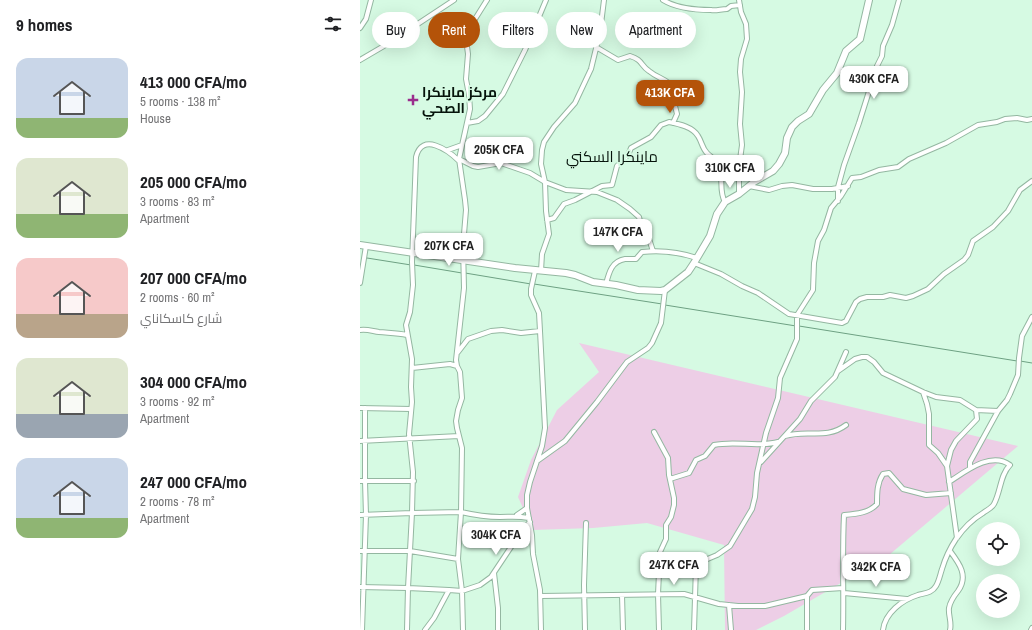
<!DOCTYPE html>
<html lang="en">
<head>
<meta charset="utf-8">
<style>
	body { margin:0; font-family:"Archivo Narrow",Cairo,sans-serif; background:#f6f6f6; color:#202124; height:100vh; display:flex; flex-direction:column; font-size:15px; white-space:nowrap }
	* { box-sizing:border-box; margin:0 }
	p { font-size:13px; color:#757577 }
	.icon { flex:none; width:22px; height:22px; fill:none; stroke:currentColor; stroke-width:2; stroke-linecap:round; stroke-linejoin:round }
	.map { position:relative; flex:1; overflow:hidden }
	.details { display:flex; flex-direction:column; background:#fff; width:360px }
	.details>* { flex:none }
	.banner { position:absolute; left:12px; top:12px; width:380px; height:36px; display:flex; gap:8px }
	.fabs { position:absolute; left:616px; top:522px; display:grid; gap:8px }
	.fabs a { display:grid; place-items:center; width:44px; height:44px; border-radius:50%; background:#fff; box-shadow:0 4px 16px #0002; font-size:20px }
	.price { position:absolute; translate:-50% -34px; padding:0 9px; border-radius:8px; background:#fff; color:#222; font-size:13px; line-height:26px; filter:drop-shadow(0 1px 2px #0008) }
	.price::after { content:''; position:absolute; left:50%; top:24px; width:12px; height:9px; margin-left:-6px; background:inherit; clip-path:polygon(0 0,100% 0,50% 100%) }
	.price.selected { background:#b45309; color:#fff }
	ul { padding:0; list-style:none }
	li { display:flex; align-items:center; gap:12px; height:100px; padding:0 16px }
	li span { display:grid; place-items:center; flex:none; width:112px; height:80px; border-radius:12px; color:#555 }
	li>.icon { margin-inline-start:auto }
	span .icon { width:48px; height:48px; fill:#fffc; stroke-width:1 }
	li b { font-size:17px }
	h2 { display:flex; justify-content:space-between; align-items:center; height:48px; padding:0 16px; font-size:17px }
	.tag { padding:0 14px; border-radius:18px; background:#fff; box-shadow:0 4px 16px #0002; font-size:14px; line-height:36px }
	.tag.selected { background:#b45309; color:#fff }
	main { display:flex; flex:1; min-height:0 }
	.map>svg:first-child { display:block }
</style>
</head>
<body>
<main>
<section class="details">
<h2>9 homes<svg class="icon" aria-label="filters" viewBox="0 0 24 24"><path d="M4 7h16M4 17h16"/><circle cx="9" cy="7" r="2"/><circle cx="15" cy="17" r="2"/></svg></h2>
<ul>
<li><span style="background:linear-gradient(#c9d6e8 75%,#8fb573 0)"><svg class="icon" aria-label="home" viewBox="0 0 24 24"><path d="M3 11l9-7 9 7M6 9v11h12V9"/></svg></span><div><b>413 000 CFA/mo</b><p>5 rooms · 138 m²</p><p>House</p></div></li>
<li><span style="background:linear-gradient(#dfe7d0 70%,#8fb573 0)"><svg class="icon" aria-label="home" viewBox="0 0 24 24"><path d="M3 11l9-7 9 7M6 9v11h12V9"/></svg></span><div><b>205 000 CFA/mo</b><p>3 rooms · 83 m²</p><p>Apartment</p></div></li>
<li><span style="background:linear-gradient(#f6c9c9 70%,#b9a48a 0)"><svg class="icon" aria-label="home" viewBox="0 0 24 24"><path d="M3 11l9-7 9 7M6 9v11h12V9"/></svg></span><div><b>207 000 CFA/mo</b><p>2 rooms · 60 m²</p><p>شارع كاسكاناي</p></div></li>
<li><span style="background:linear-gradient(#dfe7d0 70%,#9aa5b1 0)"><svg class="icon" aria-label="home" viewBox="0 0 24 24"><path d="M3 11l9-7 9 7M6 9v11h12V9"/></svg></span><div><b>304 000 CFA/mo</b><p>3 rooms · 92 m²</p><p>Apartment</p></div></li>
<li><span style="background:linear-gradient(#c9d6e8 75%,#8fb573 0)"><svg class="icon" aria-label="home" viewBox="0 0 24 24"><path d="M3 11l9-7 9 7M6 9v11h12V9"/></svg></span><div><b>247 000 CFA/mo</b><p>2 rooms · 78 m²</p><p>Apartment</p></div></li>
</ul>
</section>
<div class="map">
<svg width="672" height="630" viewBox="0 0 672 630">
	<rect width="100%" height="100%" fill="#d6fae3"/>
	<path fill="#edcee6" d="M219,343L658,446L529,555L424,616L396,630H365L364,545L287,523L233,528L173,530L158,497L171,460L197,410L239,372Z"/>
	<g fill="none" stroke-linecap="round" stroke-linejoin="round">
		<path stroke="#6ea183" stroke-width="1" d="M7,258L51,265
			M54,265L102,273
			M105,273L171,284
			M174,284L302,304
			M305,305L436,326
			M439,326L657,361
			M660,361L672,363"/>
		<g stroke="#94b7a1" stroke-width="6">
			<path id="street" d="M127,0L110,27L106,39L108,54L106,79L109,95L110,109L99,159L105,200L106,210L103,246L104,288L96,360L97,366L100,372L102,398L98,410L96,421L97,428L102,448L101,512C114,515 127,517 140,517C151,517 157,516 169,518
				M303,0C316,8 335,10 351,10C356,11 361,9 367,9L371,6L380,5
				M0,28L6,19L11,0
				M236,47L258,60L270,56C283,60 280,65 289,71C300,80 309,78 315,93L314,102L317,114L313,123
				M0,60L29,43L94,0
				M107,123L118,121L125,116L143,94L165,50L186,0
				M88,150L102,145
				M99,159L113,166L118,167L141,163L170,173L185,182L206,190L237,192L257,200L270,209L279,217L282,229L288,236L293,251
				M389,186L409,190L422,186L432,185L453,189H472L488,186
				M379,194V167L382,145L380,124L382,92L380,72L381,59L387,39L386,24L381,12L379,0
				M478,201V187L484,165L499,123L517,66L522,56L523,46L532,25L539,0
				M187,220L194,218L204,204L215,200L242,186L252,185L257,166L268,155L271,148L291,137L301,125L309,122C319,124 333,127 338,136C342,142 342,148 347,153C352,158 358,161 360,169C363,181 359,192 365,202
				M334,263L361,274L382,286L398,293L429,314L482,323L486,321L496,302L500,299L507,297H523L530,295L546,298L553,296L568,289L584,274L604,260L608,255L613,241L633,227L648,211L660,190L672,181
				M175,271L171,289V295L179,313L180,331L185,428L182,446L170,482L167,495V508L172,535L173,554L180,590L181,630
				M181,271L182,254L189,234L186,211L185,182L181,164L182,150L184,142L194,127L215,103L231,69L240,32L244,0
				M0,283L6,246
				M246,284C249,272 252,261 265,259C269,259 272,259 276,259L282,252C300,250 319,252 337,258
				M0,330C7,329 12,331 19,332C29,333 37,333 47,335
				M98,352L108,339L131,331L142,330L161,333L180,331
				M52,368L90,364L97,366
				M478,371L495,359L502,357H507L514,362L523,373L563,392L576,397L600,400L616,410L617,419L596,441L591,450L587,466L597,538
				M563,392L567,404L569,414V445L578,453L587,466
				M0,408L51,409
				M616,410L638,411
				M294,432L308,458L309,475L314,498V505L311,517L306,525V539L300,552L298,594L299,630
				M425,436C447,429 466,440 486,425
				M0,441L99,436
				M177,461L205,441L237,402L267,362L288,348L292,343L301,323L305,290
				M401,462L440,419L451,401L475,377L486,352
				M610,468V462L638,411L647,400L650,394L658,375L659,358L662,336L672,317
				M310,479L329,473L336,460L345,456L354,445C376,440 397,448 418,442
				M0,481H54
				M0,515L52,513L53,472L49,434L52,402L51,387L52,359L46,325L50,312L53,285L52,262L56,157C62,132 88,150 99,161
				M157,515L167,508
				M0,551H50L98,559
				M590,551C599,563 609,576 598,591C594,596 590,602 589,608C588,615 592,622 590,630
				M134,573L138,608V630
				M0,587L48,588L89,590L74,618L65,630
				M89,590L102,591L103,630
				M484,593L547,599
				M262,595L263,630
				M181,596L324,594L359,604L378,606H405L447,596L452,590L483,588
				M369,605L371,630
				M2,630L6,515L5,481V408
				M47,630L48,588L52,513L101,512L98,559L102,591L120,585L131,577L163,529L170,522
				M225,630L224,585L226,523
				M334,630L336,566L338,563L357,555L370,546L392,509L395,497L397,473L406,433L418,398L420,378L437,339V315L453,290L454,263L458,241L464,230L471,208L481,196L492,178L501,177L519,170L538,167L549,159L586,143L618,125L637,122L645,119L657,118L667,120L672,119
				M447,630V596
				M483,630C484,592 482,554 484,515C496,514 509,513 517,504C517,493 517,483 523,474L529,473L543,489L566,495L591,493
				M523,630C525,613 542,600 558,595C565,593 572,593 576,586C579,581 580,575 582,569C585,559 590,548 596,539C603,529 613,519 623,513C627,510 632,508 634,504C641,491 640,475 650,465C631,451 606,471 589,482
				M671,630L672,628"/>
		</g>
		<g stroke="#94b7a1" stroke-width="8">
			<path id="secondary" d="M0,245L155,268L206,273L215,275L233,282L256,285L278,290L301,291L305,290L328,272L334,263L350,236L357,214L365,202L379,194L394,182L413,171L419,164L425,153L427,138L432,127L438,121L449,114L463,90L477,73L486,51L500,39L509,0"/>
		</g>
		<use href="#street" stroke="#fff" stroke-width="4"/>
		<use href="#secondary" stroke="#fff" stroke-width="6"/>
	</g>
	<path fill="#9a2d8d" stroke="#d6fae3" stroke-width="1.5" d="M51 94h4v4h4v4h-4v4h-4v-4h-4v-4h4z"/>
	<g text-anchor="middle" dominant-baseline="central" stroke-width="4" stroke-linejoin="round" paint-order="stroke">
		<g font-size="14" font-weight="bold" fill="#06130b" stroke="#d6fae3" text-anchor="start">
			<text x="62" y="92">مركز ماينكرا<tspan x="62" dy="16">الصحي</tspan></text>
		</g>
		<g font-size="15" fill="#06130b" stroke="#d6fae3">
			<text x="252" y="156">ماينكرا السكني</text>
		</g>
	</g>
</svg>
<div class="fabs">
<a><svg class="icon" aria-label="locate" viewBox="0 0 24 24"><circle cx="12" cy="12" r="6"/><path d="M12 2v4M12 18v4M2 12h4M18 12h4"/></svg></a>
<a><svg class="icon" aria-label="layers" viewBox="0 0 24 24"><path d="M12 4l9 5-9 5-9-5zM3 14l9 5 9-5"/></svg></a>
</div>
<b class="price" style="left:514px;top:100px">430K CFA</b>
<b class="price selected" style="left:310px;top:114px">413K CFA</b>
<b class="price" style="left:139px;top:171px">205K CFA</b>
<b class="price" style="left:370px;top:189px">310K CFA</b>
<b class="price" style="left:258px;top:253px">147K CFA</b>
<b class="price" style="left:89px;top:267px">207K CFA</b>
<b class="price" style="left:136px;top:556px">304K CFA</b>
<b class="price" style="left:314px;top:586px">247K CFA</b>
<b class="price" style="left:516px;top:588px">342K CFA</b>
<div class="banner">
<a class="tag">Buy</a>
<a class="tag selected">Rent</a>
<a class="tag">Filters</a>
<a class="tag">New</a>
<a class="tag">Apartment</a>
</div>
</div>
</main>
</body>
</html>
